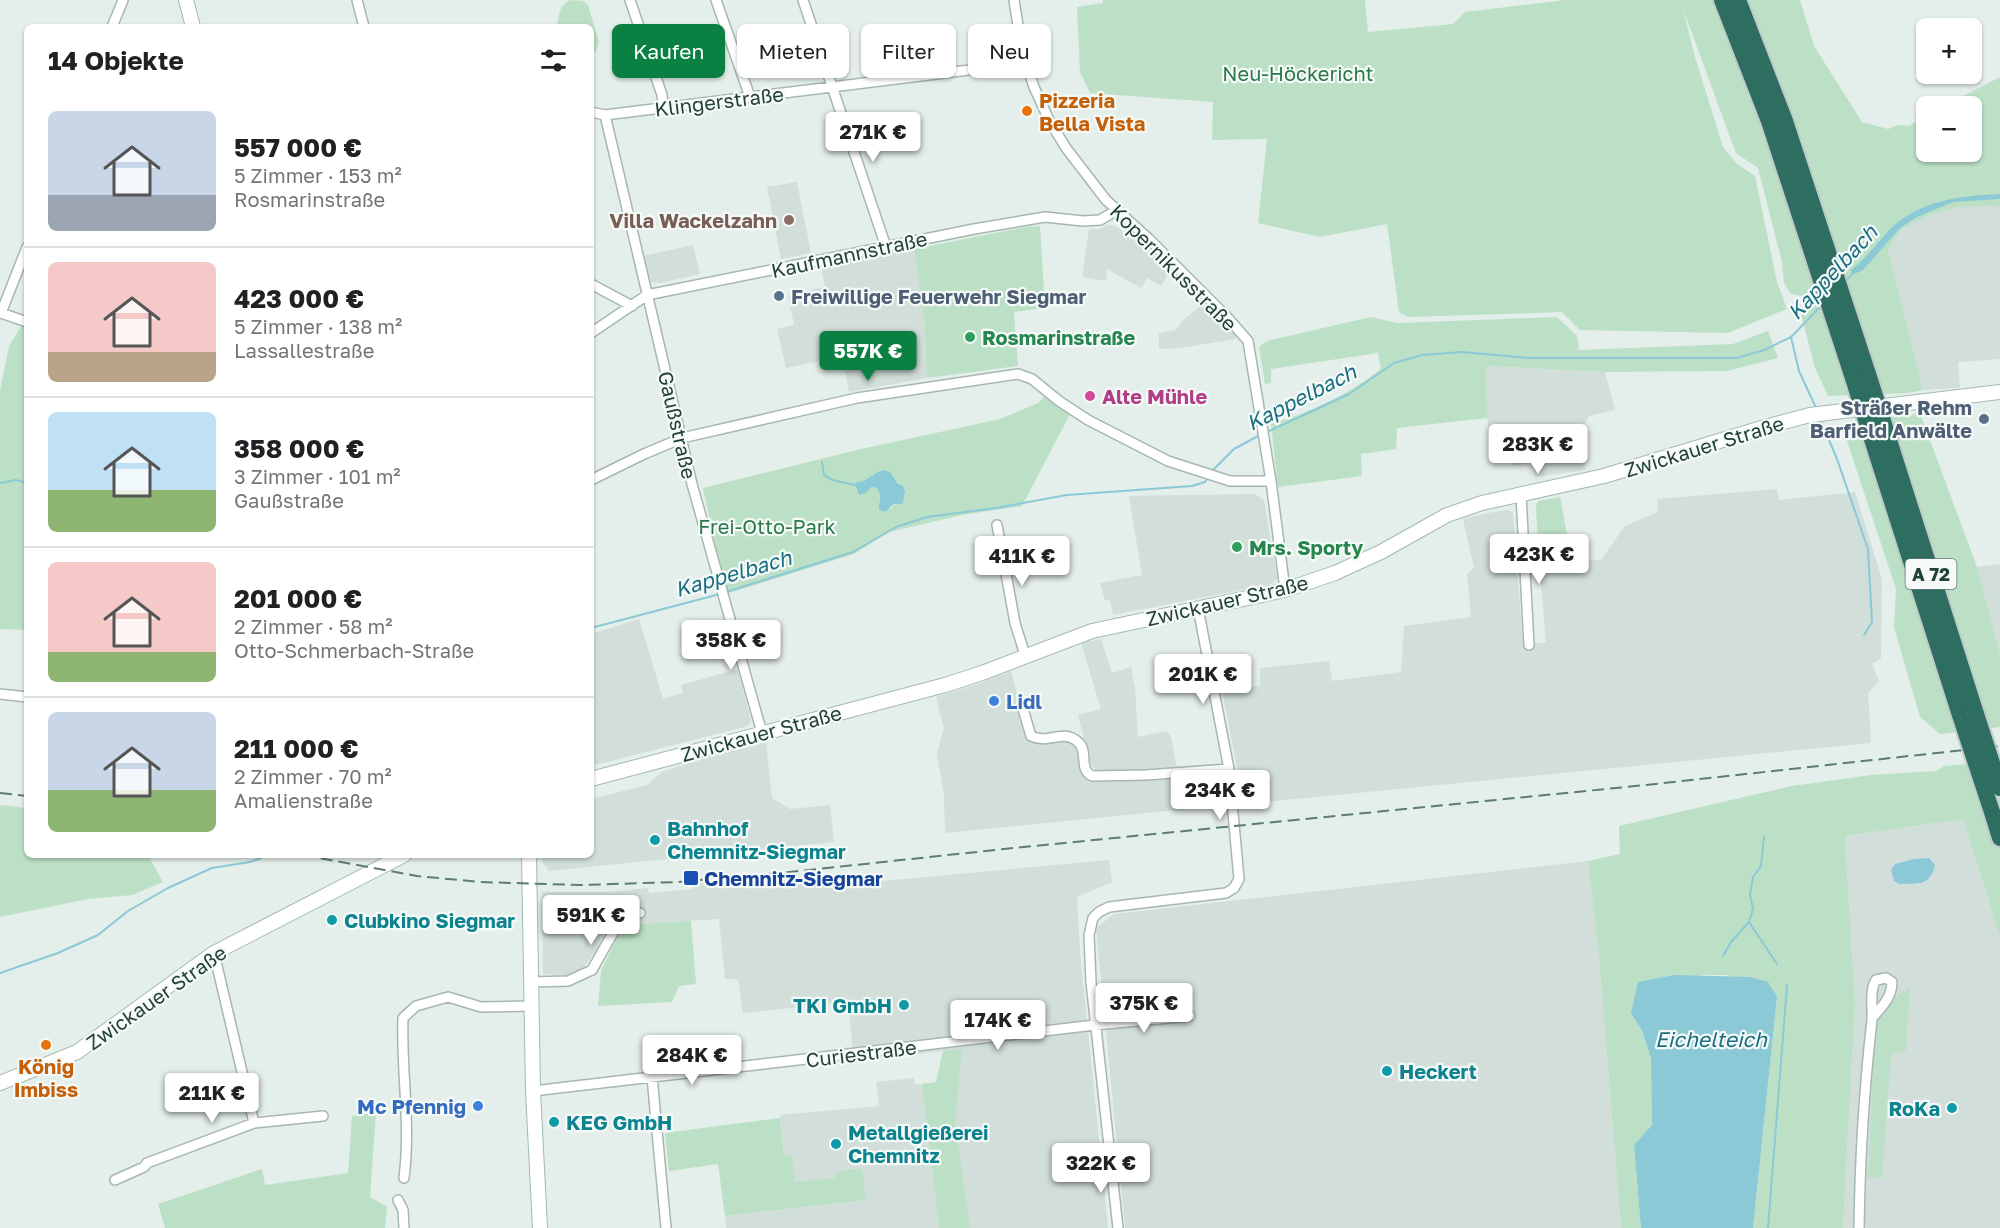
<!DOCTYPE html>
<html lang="de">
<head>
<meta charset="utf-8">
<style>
	body { margin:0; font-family:"Golos Text",sans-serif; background:#f2f2f2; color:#202124; height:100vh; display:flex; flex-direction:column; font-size:22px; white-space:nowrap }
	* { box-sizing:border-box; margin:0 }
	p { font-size:20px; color:#757577 }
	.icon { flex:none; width:33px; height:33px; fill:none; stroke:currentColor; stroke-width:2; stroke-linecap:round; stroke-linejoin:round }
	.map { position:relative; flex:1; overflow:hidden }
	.details { position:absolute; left:24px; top:24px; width:570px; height:834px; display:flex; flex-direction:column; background:#fff; border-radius:9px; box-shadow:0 2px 4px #0004 }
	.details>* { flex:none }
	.banner { position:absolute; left:612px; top:24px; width:570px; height:54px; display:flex; gap:12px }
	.controls { position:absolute; left:1916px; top:18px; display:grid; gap:12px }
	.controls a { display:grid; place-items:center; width:66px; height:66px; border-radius:9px; background:#fff; box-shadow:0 2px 4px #0004; font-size:30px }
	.price { position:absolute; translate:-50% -51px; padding:0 14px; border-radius:6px; background:#fff; color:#222; font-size:20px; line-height:39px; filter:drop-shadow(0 2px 3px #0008) }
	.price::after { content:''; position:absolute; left:50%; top:36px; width:18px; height:14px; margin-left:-9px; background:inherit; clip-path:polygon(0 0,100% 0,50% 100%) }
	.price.selected { background:#0b8043; color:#fff }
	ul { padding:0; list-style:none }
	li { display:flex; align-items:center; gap:18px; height:150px; padding:0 24px }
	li+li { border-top:2px solid #e0e0e0 }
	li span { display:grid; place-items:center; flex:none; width:168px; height:120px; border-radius:9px; color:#555 }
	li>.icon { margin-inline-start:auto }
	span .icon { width:72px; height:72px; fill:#fffc; stroke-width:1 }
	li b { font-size:26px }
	h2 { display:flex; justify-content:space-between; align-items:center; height:72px; padding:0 24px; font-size:26px }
	.pill { padding:0 21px; border-radius:9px; background:#fff; box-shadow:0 2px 4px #0004; font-size:21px; line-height:54px }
	.pill.selected { background:#0b8043; color:#fff }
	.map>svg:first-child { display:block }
</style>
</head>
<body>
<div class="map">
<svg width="2000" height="1228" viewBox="0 0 2000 1228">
	<rect width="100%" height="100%" fill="#e4eeea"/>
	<path fill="#d2ded9" d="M797,182L811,253L781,259L767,187Z
		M2000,206V359L1958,362L1960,388L1923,390L1888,250L1901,230L1927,216L1958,207Z
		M1109,225L1118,227L1130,239L1133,237L1169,272L1161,286L1147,278L1141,288L1107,269L1106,281L1082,277L1089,229H1099Z
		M693,245L700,274L660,283L649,282L643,256Z
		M914,249L924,319L927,378L849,392L842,356L786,368L777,329L794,325L788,295L825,287L821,266Z
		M1203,304L1235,335L1236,339L1180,348L1159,349V333L1176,330L1182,321Z
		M1486,366L1605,372L1615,410L1589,416L1580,432L1585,470L1535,477L1534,463L1512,466L1510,457L1493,458L1487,418Z
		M1777,489L1779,500L1855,492L1882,579L1881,658L1872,664L1879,681L1868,693L1871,743L1244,804L1222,690L1260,686V668L1329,661L1332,681L1401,672L1404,626L1471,617L1467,574L1474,568L1463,519L1488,513L1508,510L1513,513L1523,646L1546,642L1539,564L1601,560L1625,526L1658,512L1657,499Z
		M1255,494L1264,500L1277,578L1272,584L1113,615L1110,600H1105L1100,583L1142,575L1129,496Z
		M2000,564V653L1977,567Z
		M639,619L663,699L683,693L681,685L738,669L751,721L748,726L591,766V634Z
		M1101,639L1112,673L1131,667L1135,688L1138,737L1167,731L1171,737L1177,770L1097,773L1090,762L1078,715L1101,709L1081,643Z
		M1011,671L1028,737L1035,743L1045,744L1067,739L1076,742L1084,775L1095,781L1223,774L1227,805L945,833L944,795L937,754L944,728L936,697L981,683Z
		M766,742L772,798L790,809L830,805L834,842L549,871L542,862V855H591V799L647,785L662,772L704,758Z
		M1963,819L2000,937V1228H1843L1855,1004L1845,836Z
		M1109,860L1112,882L1077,897L1080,951L1108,1228H958L943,1051L854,1061L848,1002L743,1013L738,979H725L719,919L640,924L639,910L617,915L605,930L597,949L581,971L566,975L543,974L542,892H609L648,888L649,893L693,889V884L719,881L720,885L776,879H819V886L848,880L850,884Z
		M1588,861L1599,957L1621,1228H1125L1096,928L1114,914Z
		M914,1078L915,1085L922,1084L939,1228H726L725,1216L865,1200L862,1168L836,1171L837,1178L795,1183L792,1156H784L780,1115L879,1106L876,1082Z"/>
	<path fill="#bce0c6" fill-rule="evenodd" d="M570,0L583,1L588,5L599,42L596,51L591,55V27H557C559,16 559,5 570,0Z
		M1103,0H1365L1368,32L1453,24L1465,12L1565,0H1800L1814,46L1862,122L1888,129L1898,125L1909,126L1926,116V152H1971V106H1944L2000,77V206L1958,207L1927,216L1901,230L1888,250L1923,390L1908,393L1828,396L1815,368L1801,314L1806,302L1803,296L1791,294L1784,283L1782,262L1758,168L1736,153L1683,9L1695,57L1723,147L1737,164L1755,176L1777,282L1787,309L1728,333L1580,330L1562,312L1408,317L1399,312L1387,224L1320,237L1258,223L1267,139L1212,140L1213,102L1090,93L1080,72L1077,7L1103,3Z
		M1040,226L1045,308L1014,312L1018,366L927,378L924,319L914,249L1026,227Z
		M1371,317L1397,323L1557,317L1577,336L1579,350L1733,344L1768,331L1778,358L1727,371L1605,372L1486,366L1487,418L1397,428L1396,449L1361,454L1362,476L1278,487L1271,424C1311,412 1348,395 1381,369L1378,353L1271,369V383L1265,384L1259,347L1267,341Z
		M22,325L27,327V630L0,629V391L9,346Z
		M1045,396L1070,414L1022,506L962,515L889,532L854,554L726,594L703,488L857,450L1000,419L1038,403ZM873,477C880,478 888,478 894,481C907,486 909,504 894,505L890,509L879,502L880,492L877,488L871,487L863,494L856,490L857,482H864Z
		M1920,413L1977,567L2000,653V727L1940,734L1920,717L1894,627L1896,589L1842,426Z
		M1560,497L1568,540L1538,545L1536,505L1538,501Z
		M2000,761V937L1963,819L1845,836L1855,1004L1843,1228H1753L1777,997L1750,977L1734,978L1728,975H1703L1631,1013L1642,1031L1651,1058L1652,1125L1634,1145L1641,1228H1621L1599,957L1588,861L1620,854L1619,826L1792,786L1871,775L1936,771L1944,766Z
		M0,805L27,808V855H148L163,882L132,895L88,899L0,917Z
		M691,921L696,984L679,986L672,1002L598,1006L601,971L623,925Z
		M1910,987L1906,1049L1904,1052L1891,1054L1882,1178H1868L1874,1053L1878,1022L1896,997Z
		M962,1049L955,1122L970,1228H939L922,1084L936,1082L943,1051Z
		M376,1112L370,1197L387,1207L385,1228H165L158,1204L262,1169L265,1185L348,1173L352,1116Z
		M780,1118L784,1156L792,1155L795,1182L836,1178V1171L862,1168L866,1200L725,1216L718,1164L669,1171L665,1133Z"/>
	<path fill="#8ac9d5" d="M2000,194V199L1953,202L1917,217L1900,228L1863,270L1852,275L1851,270C1869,257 1880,237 1897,223C1927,199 1964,196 2000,194Z
		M884,470L890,472L897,483L903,486L905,492L903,503C901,504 898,504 895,504C888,506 887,516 879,509L880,494L877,488L871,487L866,493L859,495L855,485L857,482C870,481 873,472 884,470Z
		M1929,858L1935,865C1930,887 1918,883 1899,884L1894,881L1891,870L1895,864L1914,859Z
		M1675,975L1750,977L1768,982L1777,997L1753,1228H1641L1634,1145L1652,1125L1651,1058L1642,1031L1631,1013L1638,982Z"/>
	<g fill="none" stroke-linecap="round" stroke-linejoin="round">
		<path stroke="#8ac9d5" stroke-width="2" d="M1845,282L1853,273
			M1791,337L1799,371L1817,410
			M1820,418L1837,459L1868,549L1872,622L1864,635
			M1265,433L1349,394L1394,363L1422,355L1462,352L1530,358H1737L1764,350L1791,337L1822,305
			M822,462L824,475L832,480L855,485
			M1212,471L1234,449L1260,435
			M0,483L16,480L27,483
			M726,592L853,552L896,527L927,517L996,508L1067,495L1192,486L1205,482L1209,476
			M591,628L720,594
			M1749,922L1777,964
			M1723,956L1731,942L1749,922L1753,909L1750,895L1753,877L1761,866L1764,837
			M0,973L58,953L98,935L128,911L168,888L212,868L250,862L261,858L262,855
			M1768,1228L1787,985"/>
		<g stroke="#a6b7b1" stroke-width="12">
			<path id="minor" d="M357,0L364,27
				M630,0L662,95L663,107
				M716,0L750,97
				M803,0L886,247
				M1014,0L1022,51L1034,87L1049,120L1066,148L1106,200L1149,239L1226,316L1248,341L1271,481L1285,590
				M112,27L123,0
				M591,112L605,115L1026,63
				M605,115L692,484L762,733
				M27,247L1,313L27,322
				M591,284L632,306
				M591,333L647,295L974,229L1045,217L1083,221L1100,220L1117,210
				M591,480L644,454L682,438L857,398L1018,374L1032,379L1059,401L1088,420L1168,461L1230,481H1271
				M1521,495L1529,645
				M997,525L1015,623L1025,655
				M0,694L27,697
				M1023,709L1031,736C1050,745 1062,728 1078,742C1089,751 1078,769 1092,776L1146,775L1229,769
				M214,953L254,1123
				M531,982L568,981L592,970L619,922L626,917L640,913
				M652,1077L666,1228
				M533,1091L1095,1025L1190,1016
				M404,1178C411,1123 401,1072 403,1018L416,1006L448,997L481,1007L531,1006
				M115,1180L144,1167L147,1163L254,1123L323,1116
				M398,1200L403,1210L404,1228
				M1118,1228L1091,982L1089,935L1093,918L1099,912L1109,907L1226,893L1234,888L1239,879L1229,769L1198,608
				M1859,1228C1860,1159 1864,1089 1872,1020C1873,1007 1869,991 1876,980L1886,978L1892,982C1892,997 1882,1007 1872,1018"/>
		</g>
		<g stroke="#a2bab2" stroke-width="16">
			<path id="secondary" d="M186,0L193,27
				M591,779L945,685L982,673L1092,631L1285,590L1335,573L1381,552L1447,515L1482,503L1604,476L1765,427L1810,415L2000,392
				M529,855L533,1091L540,1228
				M0,1083L77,1052L214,953L404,855"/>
		</g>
		<g stroke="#c1cac8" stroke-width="20">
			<path id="motorway" d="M1722,0L1769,121L1853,378
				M1738,0L1785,121L1868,374
				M1887,434L1976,714
				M1871,436L1960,715
				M1992,812L2000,838"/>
		</g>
		<use href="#minor" stroke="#fff" stroke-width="9"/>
		<use href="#secondary" stroke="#fff" stroke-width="14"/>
		<use href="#motorway" stroke="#2d6e61" stroke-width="16"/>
		<path stroke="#5d7c74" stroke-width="2" stroke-dasharray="12 6" stroke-linecap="butt" d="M0,793L27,796
			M303,855L417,876L480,882L581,885L678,882L790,872L1004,849L1646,785L2000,746"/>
		<g stroke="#c1cac8" stroke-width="20" stroke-linecap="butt">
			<path id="motorway-bridge" d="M1868,374L1887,434
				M1853,378L1871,436
				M1976,714L2000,788
				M1960,715L1992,812"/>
		</g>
		<use href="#motorway-bridge" stroke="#2d6e61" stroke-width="16"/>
	</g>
	<g fill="#e8710a" stroke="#f5faf8" stroke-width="2">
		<circle cx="1027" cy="111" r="6"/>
		<circle cx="46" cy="1045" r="6"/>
	</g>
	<circle fill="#8d6e63" stroke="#f5faf8" stroke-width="2" cx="789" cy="220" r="6"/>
	<g fill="#5c6f8a" stroke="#f5faf8" stroke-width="2">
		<circle cx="779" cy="296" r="6"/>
		<circle cx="1984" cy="419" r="6"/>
	</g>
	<g fill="#2e9e5b" stroke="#f5faf8" stroke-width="2">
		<circle cx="970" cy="337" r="6"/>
		<circle cx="1237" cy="547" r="6"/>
	</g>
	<circle fill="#d1479c" stroke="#f5faf8" stroke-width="2" cx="1090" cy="396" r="6"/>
	<g fill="#3f7fe0" stroke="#f5faf8" stroke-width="2">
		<circle cx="994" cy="701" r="6"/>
		<circle cx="478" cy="1106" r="6"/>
	</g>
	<g fill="#0f9aa8" stroke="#f5faf8" stroke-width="2">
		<circle cx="655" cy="840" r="6"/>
		<circle cx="332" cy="920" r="6"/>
		<circle cx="904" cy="1005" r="6"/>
		<circle cx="1387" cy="1071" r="6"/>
		<circle cx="1952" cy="1108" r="6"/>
		<circle cx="554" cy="1122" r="6"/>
		<circle cx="836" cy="1144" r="6"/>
	</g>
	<rect fill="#1a4fb4" stroke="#f5faf8" stroke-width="2" x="683" y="870" width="16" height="16" rx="3"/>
	<g text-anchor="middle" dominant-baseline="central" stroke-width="4.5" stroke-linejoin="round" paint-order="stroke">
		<rect fill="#f5faf8" stroke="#617872" stroke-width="1.5" x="1905.5" y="559" width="51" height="30" rx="4.5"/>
		<g font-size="18" font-weight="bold" fill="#224139">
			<text x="1931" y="574">A 72</text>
		</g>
		<g font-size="20" fill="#2a7a49" stroke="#f5faf8">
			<text x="1298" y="73">Neu-Höckericht</text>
			<text x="767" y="526">Frei-Otto-Park</text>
		</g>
		<g font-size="20" font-weight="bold" fill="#c56008" stroke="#f5faf8" text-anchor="start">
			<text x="1039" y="100">Pizzeria<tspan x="1039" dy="23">Bella Vista</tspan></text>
			<text x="46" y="1066" text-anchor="middle">König<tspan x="46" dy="23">Imbiss</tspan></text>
		</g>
		<g font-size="20" fill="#224139" stroke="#f5faf8">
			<text transform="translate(719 101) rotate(-7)">Klingerstraße</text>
			<text transform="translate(849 254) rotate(-12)">Kaufmannstraße</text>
			<text transform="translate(1174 267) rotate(45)">Kopernikusstraße</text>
			<text transform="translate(678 425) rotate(77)">Gaußstraße</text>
			<text transform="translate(1704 446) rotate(-17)">Zwickauer Straße</text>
			<text transform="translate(1227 600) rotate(-13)">Zwickauer Straße</text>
			<text transform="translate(761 733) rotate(-15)">Zwickauer Straße</text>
			<text transform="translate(156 997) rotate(-35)">Zwickauer Straße</text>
			<text transform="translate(861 1053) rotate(-7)">Curiestraße</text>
		</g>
		<g font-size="20" font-weight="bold" fill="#785e54" stroke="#f5faf8" text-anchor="end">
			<text x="777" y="220">Villa Wackelzahn</text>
		</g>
		<g font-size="20" font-weight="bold" fill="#4e5e75" stroke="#f5faf8" text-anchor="start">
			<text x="791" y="296">Freiwillige Feuerwehr Siegmar</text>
			<text x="1972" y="407" text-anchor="end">Sträßer Rehm<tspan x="1972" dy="23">Barfield Anwälte</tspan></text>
		</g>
		<g font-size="20" font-weight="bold" fill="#27864d" stroke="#f5faf8" text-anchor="start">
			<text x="982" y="337">Rosmarinstraße</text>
			<text x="1249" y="547">Mrs. Sporty</text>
		</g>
		<g font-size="20" font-weight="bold" fill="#b23c85" stroke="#f5faf8" text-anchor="start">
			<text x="1102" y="396">Alte Mühle</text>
		</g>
		<g font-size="20" font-weight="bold" fill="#366cbe" stroke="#f5faf8" text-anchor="start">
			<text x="1006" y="701">Lidl</text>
			<text x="466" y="1106" text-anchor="end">Mc Pfennig</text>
		</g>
		<g font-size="20" font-weight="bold" fill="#0d838f" stroke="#f5faf8" text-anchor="start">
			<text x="667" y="828">Bahnhof<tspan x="667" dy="23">Chemnitz-Siegmar</tspan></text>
			<text x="344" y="920">Clubkino Siegmar</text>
			<text x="892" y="1005" text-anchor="end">TKI GmbH</text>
			<text x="1399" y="1071">Heckert</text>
			<text x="1940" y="1108" text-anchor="end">RoKa</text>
			<text x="566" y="1122">KEG GmbH</text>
			<text x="848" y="1132">Metallgießerei<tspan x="848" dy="23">Chemnitz</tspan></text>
		</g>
		<g font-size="20" font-weight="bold" fill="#164399" stroke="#f5faf8" text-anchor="start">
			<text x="704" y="878">Chemnitz-Siegmar</text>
		</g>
		<g font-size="21" font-style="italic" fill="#196f80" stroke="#f5faf8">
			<text transform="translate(1832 272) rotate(-47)">Kappelbach</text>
			<text transform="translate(1301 397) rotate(-27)">Kappelbach</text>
			<text transform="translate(733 573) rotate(-16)">Kappelbach</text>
			<text x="1711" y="1039">Eichelteich</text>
		</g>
	</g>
</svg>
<div class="controls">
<a>+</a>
<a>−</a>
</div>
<b class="price" style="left:873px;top:163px">271K €</b>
<b class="price selected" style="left:868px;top:382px">557K €</b>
<b class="price" style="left:1538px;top:475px">283K €</b>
<b class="price" style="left:1539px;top:585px">423K €</b>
<b class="price" style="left:1022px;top:587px">411K €</b>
<b class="price" style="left:731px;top:671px">358K €</b>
<b class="price" style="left:1203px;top:705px">201K €</b>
<b class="price" style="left:1220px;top:821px">234K €</b>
<b class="price" style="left:591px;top:946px">591K €</b>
<b class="price" style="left:1144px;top:1034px">375K €</b>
<b class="price" style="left:998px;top:1051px">174K €</b>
<b class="price" style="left:692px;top:1086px">284K €</b>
<b class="price" style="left:212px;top:1124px">211K €</b>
<b class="price" style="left:1101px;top:1194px">322K €</b>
<div class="banner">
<a class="pill selected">Kaufen</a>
<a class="pill">Mieten</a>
<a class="pill">Filter</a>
<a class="pill">Neu</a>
</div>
<section class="details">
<h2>14 Objekte<svg class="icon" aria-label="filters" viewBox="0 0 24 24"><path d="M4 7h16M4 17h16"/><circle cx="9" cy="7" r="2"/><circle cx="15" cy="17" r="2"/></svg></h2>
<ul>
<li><span style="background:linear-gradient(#c9d6e8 70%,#9aa5b1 0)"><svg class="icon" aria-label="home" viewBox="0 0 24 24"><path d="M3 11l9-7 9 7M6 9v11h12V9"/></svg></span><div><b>557 000 €</b><p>5 Zimmer · 153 m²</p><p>Rosmarinstraße</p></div></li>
<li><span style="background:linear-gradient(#f6c9c9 75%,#b9a48a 0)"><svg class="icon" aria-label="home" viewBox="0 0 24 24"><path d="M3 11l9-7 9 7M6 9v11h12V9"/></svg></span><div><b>423 000 €</b><p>5 Zimmer · 138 m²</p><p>Lassallestraße</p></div></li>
<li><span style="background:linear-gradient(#bfe0f5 65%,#8fb573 0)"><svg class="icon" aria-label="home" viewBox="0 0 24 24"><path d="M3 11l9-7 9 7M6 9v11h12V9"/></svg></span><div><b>358 000 €</b><p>3 Zimmer · 101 m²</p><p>Gaußstraße</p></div></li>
<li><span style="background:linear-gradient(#f6c9c9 75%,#8fb573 0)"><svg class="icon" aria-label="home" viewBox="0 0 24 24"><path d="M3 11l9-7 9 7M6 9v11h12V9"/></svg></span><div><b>201 000 €</b><p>2 Zimmer · 58 m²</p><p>Otto-Schmerbach-Straße</p></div></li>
<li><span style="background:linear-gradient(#c9d6e8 65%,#8fb573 0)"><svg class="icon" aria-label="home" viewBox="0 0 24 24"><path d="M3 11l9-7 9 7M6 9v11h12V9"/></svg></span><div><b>211 000 €</b><p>2 Zimmer · 70 m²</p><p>Amalienstraße</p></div></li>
</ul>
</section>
</div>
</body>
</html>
